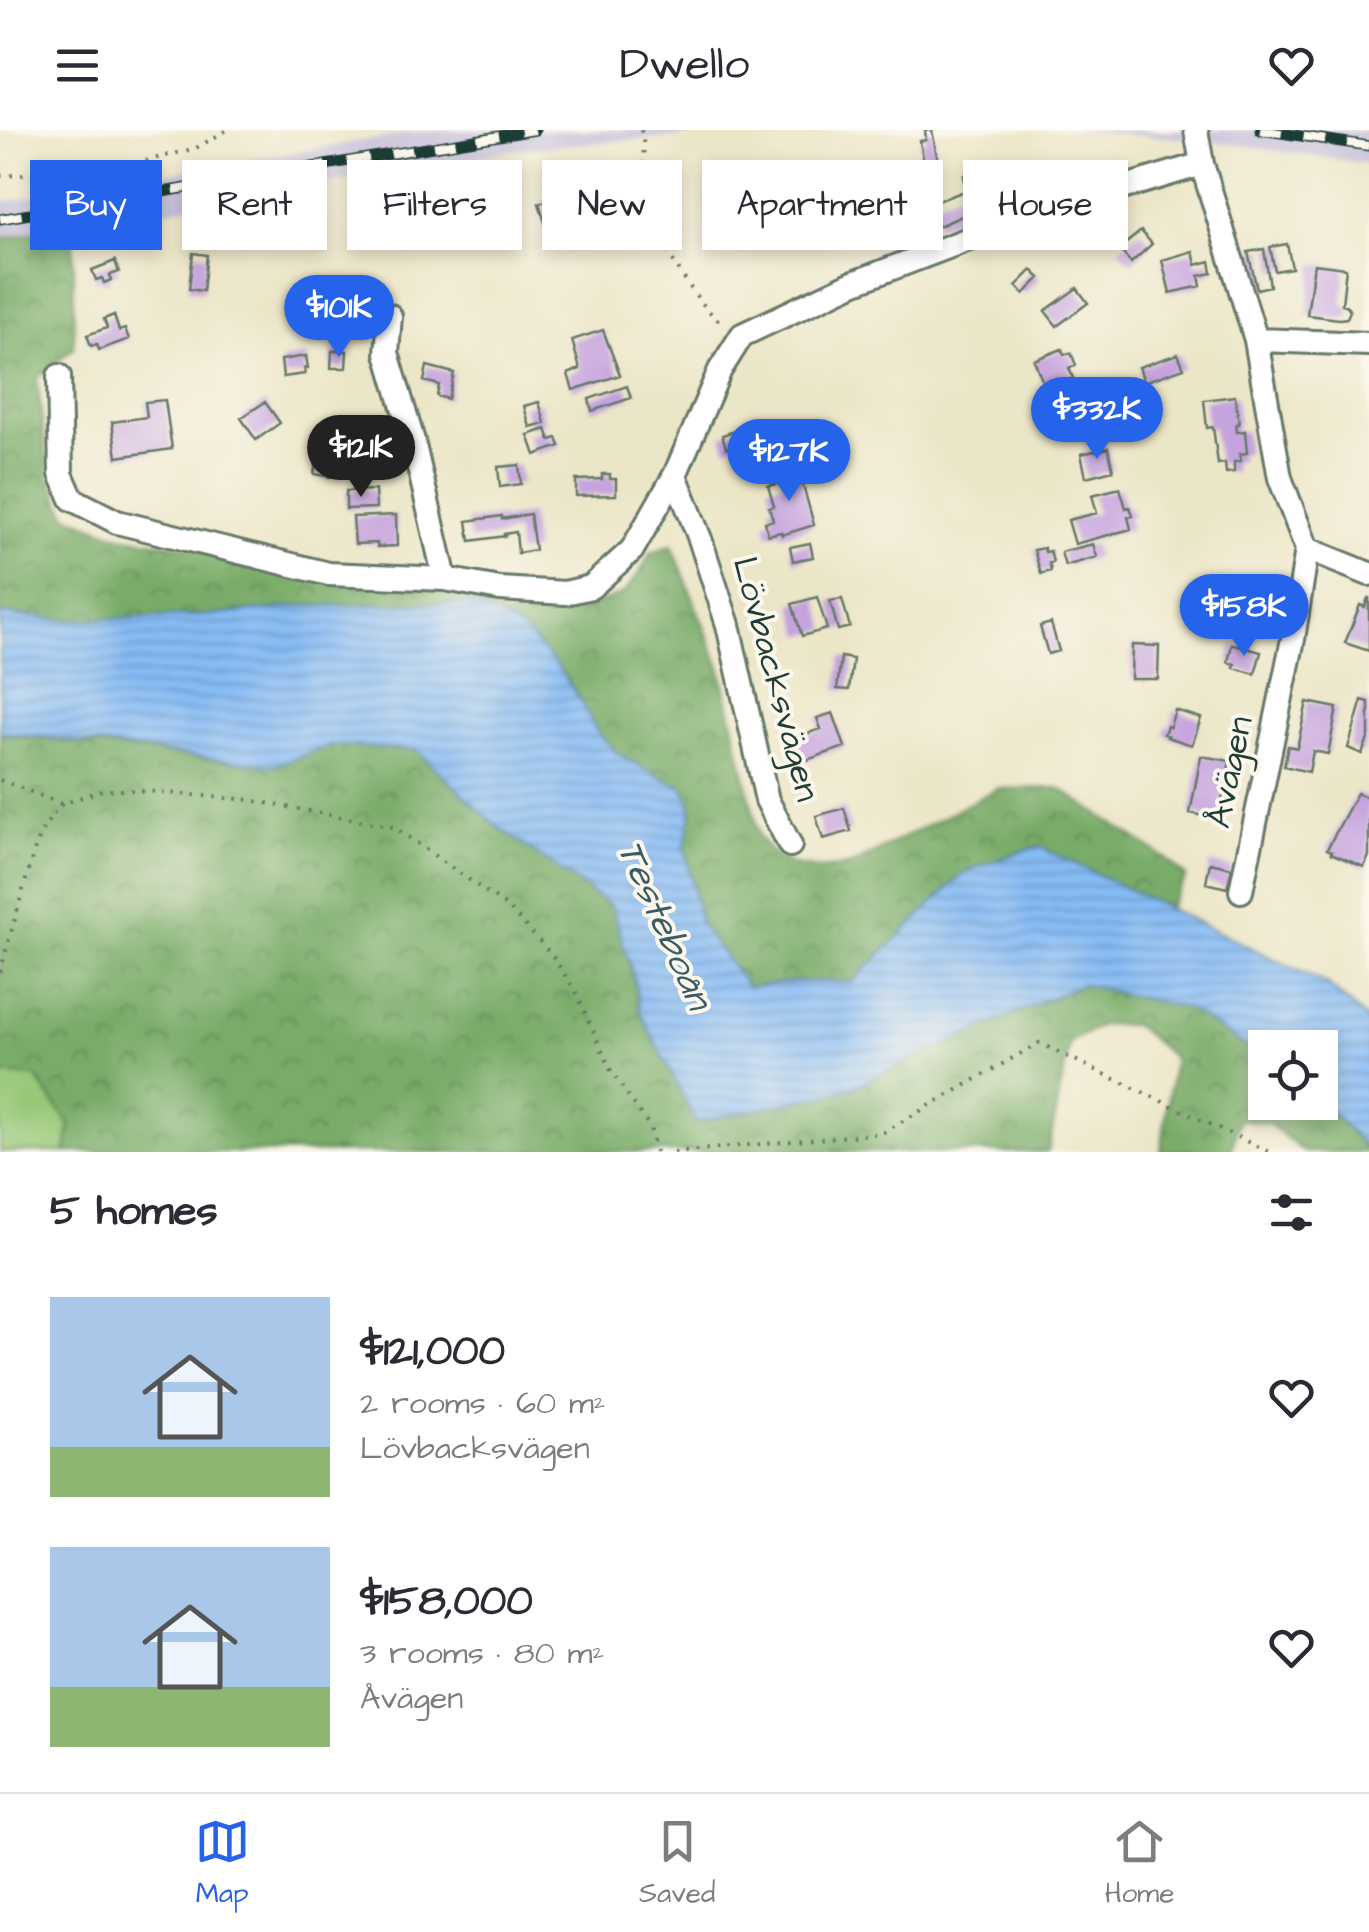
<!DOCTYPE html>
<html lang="en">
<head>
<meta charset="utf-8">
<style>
	body { margin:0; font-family:"Architects Daughter",sans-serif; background:#f7f7f7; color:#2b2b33; height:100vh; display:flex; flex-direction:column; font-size:38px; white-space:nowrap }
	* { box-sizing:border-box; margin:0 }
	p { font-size:32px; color:#7c7c81 }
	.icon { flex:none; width:55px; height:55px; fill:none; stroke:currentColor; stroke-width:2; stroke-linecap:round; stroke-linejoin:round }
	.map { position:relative; height:1022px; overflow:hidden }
	.panel { display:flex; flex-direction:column; background:#fff; flex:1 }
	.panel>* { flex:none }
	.banner { position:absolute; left:30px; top:30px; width:1310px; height:90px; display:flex; gap:20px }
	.buttons { position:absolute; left:1248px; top:900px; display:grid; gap:20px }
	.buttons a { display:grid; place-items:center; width:90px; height:90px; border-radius:0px; background:#fff; box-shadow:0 5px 15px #0003; font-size:50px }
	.price { position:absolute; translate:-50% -85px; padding:0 22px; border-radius:35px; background:#2563eb; color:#fff; font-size:32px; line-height:65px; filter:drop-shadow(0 2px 5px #0008) }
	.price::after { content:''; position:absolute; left:50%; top:60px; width:30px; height:22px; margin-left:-15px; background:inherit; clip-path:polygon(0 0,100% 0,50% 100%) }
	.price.on { background:#222; color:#fff }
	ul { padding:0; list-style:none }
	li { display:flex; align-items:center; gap:30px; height:250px; padding:0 50px }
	li span { display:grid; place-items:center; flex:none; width:280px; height:200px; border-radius:0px; color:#555 }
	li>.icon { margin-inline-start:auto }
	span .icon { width:120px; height:120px; fill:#fffc; stroke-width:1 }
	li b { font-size:42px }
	h2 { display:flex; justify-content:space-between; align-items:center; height:120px; padding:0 50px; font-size:42px }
	.tag { padding:0 35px; border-radius:0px; background:#fff; box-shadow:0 5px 15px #0003; font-size:35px; line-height:90px }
	.tag.on { background:#2563eb; color:#fff }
	header { display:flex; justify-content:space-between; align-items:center; height:130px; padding:0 50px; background:#fff; font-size:45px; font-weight:600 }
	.menu { display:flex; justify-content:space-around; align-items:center; height:140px; border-top:2px solid #e1e1e2; background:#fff; font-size:28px; color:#7c7c81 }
	.menu a { display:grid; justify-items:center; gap:5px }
	.menu .on { color:#2563eb }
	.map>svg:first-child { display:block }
</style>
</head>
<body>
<header><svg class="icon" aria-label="menu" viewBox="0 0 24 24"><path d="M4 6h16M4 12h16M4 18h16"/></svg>Dwello<svg class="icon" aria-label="heart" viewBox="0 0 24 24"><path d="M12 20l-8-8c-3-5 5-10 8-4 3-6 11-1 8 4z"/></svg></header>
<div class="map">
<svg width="1369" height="1022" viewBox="0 0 1369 1022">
	<defs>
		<pattern id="forest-crowns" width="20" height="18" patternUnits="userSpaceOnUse" patternTransform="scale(2.5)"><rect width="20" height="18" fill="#79ac68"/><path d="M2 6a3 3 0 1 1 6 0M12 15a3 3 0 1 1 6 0" fill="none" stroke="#638d56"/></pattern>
		<pattern id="water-rules" width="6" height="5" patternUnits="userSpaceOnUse" patternTransform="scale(2.5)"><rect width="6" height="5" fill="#86bbf5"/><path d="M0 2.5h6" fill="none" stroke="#6d99c7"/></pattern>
	</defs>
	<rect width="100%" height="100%" fill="#fbf7ec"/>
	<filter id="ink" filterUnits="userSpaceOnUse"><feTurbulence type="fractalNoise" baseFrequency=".01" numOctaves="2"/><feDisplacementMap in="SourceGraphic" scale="20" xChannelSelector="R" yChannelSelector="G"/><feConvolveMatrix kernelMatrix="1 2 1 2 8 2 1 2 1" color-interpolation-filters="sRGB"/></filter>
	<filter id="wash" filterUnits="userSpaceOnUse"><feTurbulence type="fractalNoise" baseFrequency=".0048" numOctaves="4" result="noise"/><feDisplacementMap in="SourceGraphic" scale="40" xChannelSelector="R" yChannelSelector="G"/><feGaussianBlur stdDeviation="2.25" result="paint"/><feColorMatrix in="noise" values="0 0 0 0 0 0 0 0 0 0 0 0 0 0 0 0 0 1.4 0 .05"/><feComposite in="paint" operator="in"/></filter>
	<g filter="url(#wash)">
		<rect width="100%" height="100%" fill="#ece6c8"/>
		<path fill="#c6c0da" d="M428,0H763L526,18L0,109V72Z
			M1063,0H1369V34L1193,9Z"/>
		<path fill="#97c777" stroke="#5b8256" stroke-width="2.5" d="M0,944L36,946L70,995L66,1022H0Z"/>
		<path fill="url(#forest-crowns)" stroke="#4c744e" stroke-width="2.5" d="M73,95L74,218L37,248L49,347L68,386L119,406L500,466L568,485L623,464L641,441L650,423L672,415L720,537L759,707L773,723L792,735L819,739L849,736L997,659L1059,658L1166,729L1186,747L1168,779L1038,716L966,741L852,852L798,851L748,857L700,794L685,716L692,682L682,656C652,644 618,629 598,603C590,593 587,580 580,569C552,526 512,477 458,473L301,476L214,485L71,490L0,484V109Z
			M0,604L274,636L332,615L416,619L498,697L612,777L633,846L640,882L1037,875L1081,854L1188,879L1265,929V972H1320L1369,1022H1304L1268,993L1239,989L1231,1022H1161L1174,928L1135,895L1103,894L1070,912L1048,1022H66L70,995L36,947L0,944Z"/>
		<path fill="url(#water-rules)" stroke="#527c94" stroke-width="2.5" d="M458,473L476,474L525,502L556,534L583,574L597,602L619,624L656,645L682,656L689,667L692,682L685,716L700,794L748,857L798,851L852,852L966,741L1038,716L1327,854L1369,892V1020L1320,972V918H1265V929L1188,879L1081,854L844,961L696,992L640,882L633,846L612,777L498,697L416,620L332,615L274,636L0,602V484L71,490L214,485L301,476Z"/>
		<g id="blocks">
			<path fill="#c5a3de" d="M925,0H932L938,32L935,33L937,48L927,50L920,11L926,10Z
				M989,33L992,58L976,60V80L939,96L929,74L965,61L964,45L971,44V34Z
				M469,63L479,97L471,99L459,67Z
				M561,66L571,95L548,102L539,73Z
				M1141,101L1152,114L1131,133L1119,119Z
				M1287,114L1292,138L1275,141L1270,117Z
				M1264,119L1270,156L1257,159L1248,122Z
				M1193,121L1196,135L1210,131L1212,143L1199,146L1201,156L1170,163L1162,130Z
				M193,123L207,125L203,161L189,159Z
				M115,131L119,142L110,145L111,150L104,153L102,148L96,150L92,140Z
				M1314,134L1346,138L1342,174L1346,175L1350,181L1347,188L1339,189L1307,185Z
				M1032,140L1040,148L1024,164L1016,156Z
				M1077,158L1088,173L1057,196L1045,181Z
				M114,185L119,201L125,199L129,209L99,220L97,214L91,216L87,205L107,198L104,189Z
				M603,200L620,245L573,260L568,244L580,239L572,210Z
				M1062,219L1064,225L1071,223L1076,235L1069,238L1073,248L1045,258L1034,230Z
				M332,221H347L346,238H331Z
				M1178,224L1184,238L1144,252L1139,237Z
				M306,226L308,238H304L305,244L283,247L281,230Z
				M427,236L454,243L448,269L437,266L439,255L424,251Z
				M627,256L631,268L592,281L589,269Z
				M1235,266L1239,294H1236L1237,302L1245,301L1247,323L1240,324L1241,331L1234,332V342L1226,343L1225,333L1218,334L1213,297L1207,298L1204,270Z
				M165,270L172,319L117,327L112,292L147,287L145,272Z
				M265,272L280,293L256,310L241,288Z
				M539,272L545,293L530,297L524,276Z
				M546,299L550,310L557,308L560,316L535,325L528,305Z
				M741,299L745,312L726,318L722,305Z
				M324,306L355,311L353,323L359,324L357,336L333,333L331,347L314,344L317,328H321Z
				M1108,318L1113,340L1086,347L1081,324Z
				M800,333L804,347L801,348L814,395L782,405L781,402L768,405L765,392L773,390L769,377L774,376L768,356L787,351L783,338Z
				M519,335L521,354L500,357L498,337Z
				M602,344H610V349H616V365L576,366V350L602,349Z
				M1120,358L1126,378L1130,377L1133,386L1128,387L1131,399L1075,414L1068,390L1097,383L1092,365Z
				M375,360L376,378L346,379V361Z
				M530,384L535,420L518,423L516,402L504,404L505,406L470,411L467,391L502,386V389Z
				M396,385L397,416L377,417V413L355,414L353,387Z
				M810,413L813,427L793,431L790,417Z
				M1093,414L1097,427L1065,436L1061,422Z
				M1044,418L1045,422L1050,421L1053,432L1049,433L1051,441L1041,444L1034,420Z
				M1269,451L1272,478L1253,479L1250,453Z
				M817,467L827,499L802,506L792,474Z
				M1368,468H1369V521L1345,513L1360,475L1365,477Z
				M842,469L850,497L838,500L830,471Z
				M1051,493L1059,521L1048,524L1040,496Z
				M1232,514L1261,522L1255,544L1234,538L1235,534L1228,532Z
				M1132,515L1159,516L1158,549H1131Z
				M841,527L853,529L849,560L837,559Z
				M1362,570L1369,572V606L1362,624L1348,618Z
				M1307,572L1337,578L1328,624L1313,621L1309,642L1284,636L1288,616L1297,618Z
				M1175,580L1201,588L1192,615L1167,607L1168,605L1164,604L1167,596L1170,597Z
				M833,583L845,617L801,632L793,608L821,599L817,588Z
				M1201,626L1230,631L1218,689L1190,683Z
				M1357,663L1369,668V726L1364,737L1331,723L1332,721L1327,719Z
				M844,678L851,701L823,709L816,686Z
				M1210,733L1232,738L1227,758L1206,753Z"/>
		</g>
	</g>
	<g filter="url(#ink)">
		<use href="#blocks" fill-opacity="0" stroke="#677868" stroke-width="2.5"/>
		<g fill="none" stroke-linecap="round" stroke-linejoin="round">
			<g stroke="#677868" stroke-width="28">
				<path id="street" d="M1196,0L1202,34L1256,210L1280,348L1307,419L1293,509L1241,761
					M390,186L387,223L413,311L445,449L500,459L565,463L591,457L632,420L675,345L720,240L742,205L853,153L1032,85L1202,34
					M1256,210L1369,214
					M59,246L61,344L72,369L117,392L329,444L445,449
					M675,345L700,409L728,495L767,670L790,715
					M1307,419L1369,444"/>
			</g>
			<path stroke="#677868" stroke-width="4" stroke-dasharray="2.5 8" stroke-linecap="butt" d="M641,0C647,22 640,35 643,54C649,96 691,170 724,195
				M0,46L115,39L196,18L227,0
				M0,650L62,674
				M0,842L34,721L43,698L62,674L102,660H133L250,670L394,697L509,778L551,824L576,862L612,943L650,997L656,1022
				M674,1022L882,1003L1039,913L1269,1022"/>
			<use href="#street" stroke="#fff" stroke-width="22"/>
			<g stroke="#1f3d34" stroke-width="11">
				<path id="rail" d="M1260,0L1369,16
					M0,89L535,0"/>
			</g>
			<use href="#rail" stroke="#fbf7ec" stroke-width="8" stroke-dasharray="22" stroke-linecap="butt"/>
		</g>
	</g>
	<g text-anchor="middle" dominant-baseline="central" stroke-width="8" stroke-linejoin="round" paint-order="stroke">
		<g font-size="35" fill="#1f3d34" stroke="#fbf7ec">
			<text transform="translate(776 549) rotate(75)">Lövbacksvägen</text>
			<text transform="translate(1230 642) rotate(-78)">Åvägen</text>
		</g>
		<g font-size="38" font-style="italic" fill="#395c64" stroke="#fbf7ec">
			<text transform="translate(664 795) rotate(66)">Testeboån</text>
		</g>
	</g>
</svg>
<div class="buttons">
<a><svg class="icon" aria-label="locate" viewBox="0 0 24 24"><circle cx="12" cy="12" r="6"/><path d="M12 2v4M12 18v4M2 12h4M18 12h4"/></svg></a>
</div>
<b class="price" style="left:339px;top:230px">$101K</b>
<b class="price" style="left:1097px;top:332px">$332K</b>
<b class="price on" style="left:361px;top:370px">$121K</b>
<b class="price" style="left:789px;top:374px">$127K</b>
<b class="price" style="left:1244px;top:529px">$158K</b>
<div class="banner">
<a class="tag on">Buy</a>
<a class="tag">Rent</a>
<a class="tag">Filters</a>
<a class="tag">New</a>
<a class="tag">Apartment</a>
<a class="tag">House</a>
</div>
</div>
<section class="panel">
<h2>5 homes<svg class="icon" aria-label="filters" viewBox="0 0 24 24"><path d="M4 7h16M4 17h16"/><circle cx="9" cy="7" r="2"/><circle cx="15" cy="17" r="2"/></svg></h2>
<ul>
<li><span style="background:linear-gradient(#a9c7e8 75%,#8fb573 0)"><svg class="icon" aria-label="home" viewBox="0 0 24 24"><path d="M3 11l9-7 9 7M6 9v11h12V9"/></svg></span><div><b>$121,000</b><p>2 rooms · 60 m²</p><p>Lövbacksvägen</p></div><svg class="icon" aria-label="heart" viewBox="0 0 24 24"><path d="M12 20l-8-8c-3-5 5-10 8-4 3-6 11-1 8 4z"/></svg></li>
<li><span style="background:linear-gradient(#a9c7e8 70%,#8fb573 0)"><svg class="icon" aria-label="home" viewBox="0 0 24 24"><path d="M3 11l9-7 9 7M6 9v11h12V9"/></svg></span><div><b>$158,000</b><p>3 rooms · 80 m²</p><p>Åvägen</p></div><svg class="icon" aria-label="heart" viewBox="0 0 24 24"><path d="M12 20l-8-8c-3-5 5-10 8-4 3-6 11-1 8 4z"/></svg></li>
</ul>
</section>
<nav class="menu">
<a class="on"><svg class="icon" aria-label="map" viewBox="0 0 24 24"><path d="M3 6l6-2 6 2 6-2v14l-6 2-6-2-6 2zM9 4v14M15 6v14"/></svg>Map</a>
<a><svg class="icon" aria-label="saved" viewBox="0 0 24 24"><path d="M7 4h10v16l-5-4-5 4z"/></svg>Saved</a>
<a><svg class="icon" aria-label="home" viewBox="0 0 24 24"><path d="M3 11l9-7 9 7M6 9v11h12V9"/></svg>Home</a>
</nav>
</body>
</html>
